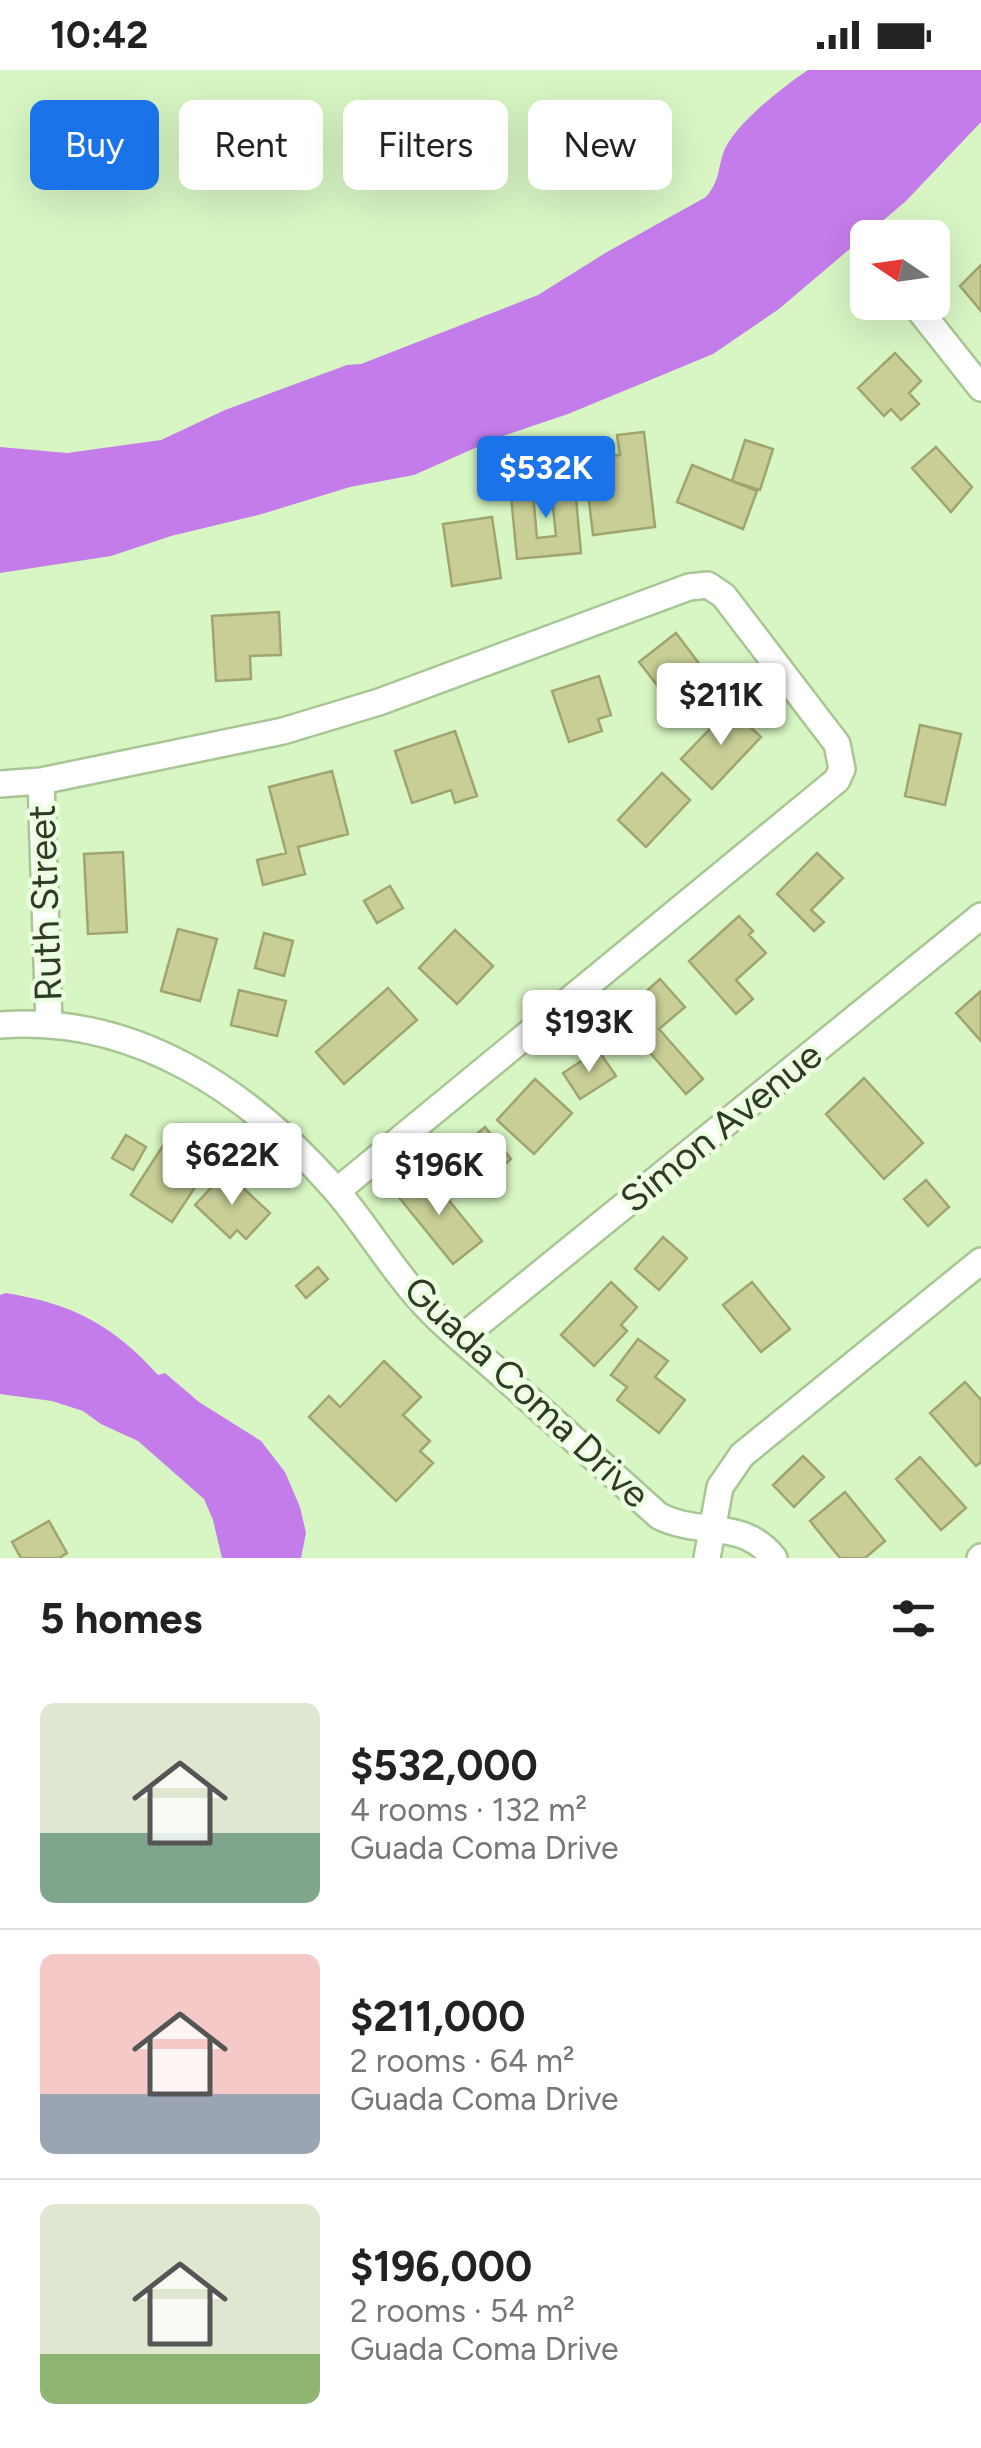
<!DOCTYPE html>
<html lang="en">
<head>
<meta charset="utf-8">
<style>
	body { margin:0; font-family:Figtree,sans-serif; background:#f2f2f2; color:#222; height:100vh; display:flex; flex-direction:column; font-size:38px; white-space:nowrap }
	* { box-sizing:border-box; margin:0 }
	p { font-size:32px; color:#767676 }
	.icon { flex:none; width:55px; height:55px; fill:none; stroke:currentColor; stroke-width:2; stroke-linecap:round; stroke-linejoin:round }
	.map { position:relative; height:1488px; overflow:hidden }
	.details { display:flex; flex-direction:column; background:#fff; flex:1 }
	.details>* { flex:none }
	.guide { position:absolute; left:30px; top:30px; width:922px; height:90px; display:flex; gap:20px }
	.needle { width:65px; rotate:283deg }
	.tools { position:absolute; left:850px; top:150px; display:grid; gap:20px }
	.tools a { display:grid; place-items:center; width:100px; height:100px; border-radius:15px; background:#fff; box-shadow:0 10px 40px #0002; font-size:50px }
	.price { position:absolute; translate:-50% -85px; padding:0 22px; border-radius:10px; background:#fff; color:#222; font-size:32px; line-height:65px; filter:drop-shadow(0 2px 5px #0008) }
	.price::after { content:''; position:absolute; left:50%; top:60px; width:30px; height:22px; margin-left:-15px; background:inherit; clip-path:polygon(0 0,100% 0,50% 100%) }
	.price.current { background:#1a73e8; color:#fff }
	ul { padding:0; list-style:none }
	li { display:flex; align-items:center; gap:30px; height:250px; padding:0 40px }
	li+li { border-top:2px solid #e0e0e0 }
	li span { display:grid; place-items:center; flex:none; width:280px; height:200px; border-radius:15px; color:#555 }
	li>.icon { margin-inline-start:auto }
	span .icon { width:120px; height:120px; fill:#fffc; stroke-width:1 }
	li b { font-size:42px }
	h2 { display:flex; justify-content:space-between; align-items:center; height:120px; padding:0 40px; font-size:42px }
	.tag { padding:0 35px; border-radius:15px; background:#fff; box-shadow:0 10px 40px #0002; font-size:35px; line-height:90px }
	.tag.current { background:#1a73e8; color:#fff }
	.status { display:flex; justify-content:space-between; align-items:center; height:70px; padding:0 50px; background:#fff; direction:ltr }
	.status svg { height:28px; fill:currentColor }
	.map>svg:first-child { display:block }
</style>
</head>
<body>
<div class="status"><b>10:42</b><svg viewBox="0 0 49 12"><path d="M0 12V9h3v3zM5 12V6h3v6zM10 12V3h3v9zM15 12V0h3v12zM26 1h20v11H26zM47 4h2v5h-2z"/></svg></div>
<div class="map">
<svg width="981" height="1488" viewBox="0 0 981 1488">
	<rect width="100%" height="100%" fill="#d7f6c3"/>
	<path fill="#c47cea" d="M808,0H981V52L906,131L779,239L713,284L568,344L500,367L414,405L350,417L262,444L171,466L111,486L0,503V377L67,383L161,370L225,340L347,295L361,294L538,225L607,182L706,127C720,110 717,102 723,84C732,56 784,16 808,0Z
		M6,1223C73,1234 113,1255 158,1305L165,1303L199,1332L261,1371L285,1402L300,1437L306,1463L301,1488H222L213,1450L204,1429L138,1371L101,1354L83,1341L52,1331L0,1324V1225Z"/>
	<path fill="#c8ce96" stroke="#a0a56f" stroke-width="2.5" d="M981,195V241L960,216Z
		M895,283L921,311L909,323L919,334L901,350L891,339L884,346L858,318Z
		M644,362L655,457L593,465L584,389L620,385L617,365Z
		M745,370L773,379L760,420L732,411Z
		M936,377L972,417L951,442L912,398Z
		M692,395L757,421L743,459L677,432Z
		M574,406L581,483L517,489L510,415L532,413L537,468L556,466L550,409Z
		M492,447L501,508L452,516L443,454Z
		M279,542L281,585L250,586L251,609L216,611L212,546Z
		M676,563L701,596L664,624L639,592Z
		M599,606L611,645L598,649L602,661L569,672L552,621Z
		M730,638L761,667L712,719L681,689Z
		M920,655L961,664L945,735L905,726Z
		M455,661L477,726L455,733L451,720L412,733L395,681Z
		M332,701L348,764L298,777L305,804L263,815L257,790L286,783L269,717Z
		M662,703L690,730L646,777L618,750Z
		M123,782L127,862L88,864L84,784Z
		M817,783L843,808L811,840L824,852L814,861L777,824Z
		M390,816L403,838L377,853L364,831Z
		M739,846L753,861L749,865L766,883L736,910L753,929L736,944L689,891Z
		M178,859L217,869L200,931L161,921Z
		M455,860L493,896L457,934L419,898Z
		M264,863L293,871L284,906L255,898Z
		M660,909L685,937L659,959L703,1009L686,1024L618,946Z
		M388,918L417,950L344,1014L316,982Z
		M239,920L286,931L277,966L231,955Z
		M981,921V971L956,943Z
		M598,980L616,1006L580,1029L563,1003Z
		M864,1008L923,1073L884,1109L826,1044Z
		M535,1009L572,1043L534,1084L497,1050Z
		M177,1054L219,1081L172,1152L131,1125Z
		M485,1057L511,1089L476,1119L449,1087Z
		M126,1065L146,1077L133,1100L112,1088Z
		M425,1101L482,1171L453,1194L397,1125Z
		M226,1102L270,1143L246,1169L237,1160L230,1168L195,1135Z
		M926,1110L949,1137L928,1156L904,1129Z
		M663,1167L687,1188L659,1220L635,1199Z
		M318,1197L328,1209L306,1228L296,1216Z
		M611,1212L637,1237L621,1255L627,1261L594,1296L561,1265Z
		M752,1212L790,1259L761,1282L723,1235Z
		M638,1269L668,1291L655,1307L685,1330L659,1363L617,1330L627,1317L611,1305Z
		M384,1291L421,1327L403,1345L430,1371L420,1381L433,1393L396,1431L309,1347L329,1326L340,1337Z
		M965,1312L981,1330V1392L976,1396L930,1343Z
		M803,1386L824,1407L794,1437L773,1415Z
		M920,1387L966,1438L941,1460L896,1409Z
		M845,1422L885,1471L865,1488H840L810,1451Z
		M49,1451L67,1483L59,1488H21L12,1472Z"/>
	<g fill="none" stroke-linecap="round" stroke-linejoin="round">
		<g stroke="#a8c594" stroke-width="30">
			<path id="minor" d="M913,232L981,318
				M41,711L49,954
				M0,714L41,711L283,661L379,632L689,517L708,515L724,526L837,674L842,699L837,710L337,1121
				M0,955C135,944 249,1022 334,1118C364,1152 387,1192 417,1226C442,1255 473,1279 501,1304C553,1351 606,1398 659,1446C701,1467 742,1448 774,1488
				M461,1268L981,846
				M707,1488L720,1417L742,1385L981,1191
				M980,1488L981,1487"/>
		</g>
		<use href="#minor" stroke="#fff" stroke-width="25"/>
	</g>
	<g text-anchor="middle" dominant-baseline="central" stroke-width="9" stroke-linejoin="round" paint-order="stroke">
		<g font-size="38" fill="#2f3b27" stroke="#ecffe0">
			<text transform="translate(45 833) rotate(-92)">Ruth Street</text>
			<text transform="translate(721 1057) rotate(-39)">Simon Avenue</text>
			<text transform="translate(527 1322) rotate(43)">Guada Coma Drive</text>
		</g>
	</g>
</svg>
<div class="tools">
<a><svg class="needle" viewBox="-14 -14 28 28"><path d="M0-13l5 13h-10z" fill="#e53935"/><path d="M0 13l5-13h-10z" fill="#767676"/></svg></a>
</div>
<b class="price current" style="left:546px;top:451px">$532K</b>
<b class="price" style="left:721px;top:678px">$211K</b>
<b class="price" style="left:589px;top:1005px">$193K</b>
<b class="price" style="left:232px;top:1138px">$622K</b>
<b class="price" style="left:439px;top:1148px">$196K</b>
<div class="guide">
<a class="tag current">Buy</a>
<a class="tag">Rent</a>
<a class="tag">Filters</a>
<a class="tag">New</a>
</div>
</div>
<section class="details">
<h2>5 homes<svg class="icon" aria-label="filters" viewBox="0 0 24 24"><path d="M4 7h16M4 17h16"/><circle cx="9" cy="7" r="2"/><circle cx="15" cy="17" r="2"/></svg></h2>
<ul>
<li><span style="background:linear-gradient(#dfe7d0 65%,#7fa58c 0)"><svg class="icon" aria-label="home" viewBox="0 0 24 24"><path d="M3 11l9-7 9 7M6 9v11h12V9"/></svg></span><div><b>$532,000</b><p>4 rooms · 132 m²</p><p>Guada Coma Drive</p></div></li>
<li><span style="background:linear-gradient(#f6c9c9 70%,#9aa5b1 0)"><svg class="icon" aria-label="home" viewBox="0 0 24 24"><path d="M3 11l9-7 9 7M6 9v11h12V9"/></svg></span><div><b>$211,000</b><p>2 rooms · 64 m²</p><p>Guada Coma Drive</p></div></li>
<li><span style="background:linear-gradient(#dfe7d0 75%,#8fb573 0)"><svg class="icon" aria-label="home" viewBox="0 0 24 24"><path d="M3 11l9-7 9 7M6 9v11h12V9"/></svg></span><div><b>$196,000</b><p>2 rooms · 54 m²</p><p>Guada Coma Drive</p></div></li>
</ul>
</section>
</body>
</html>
